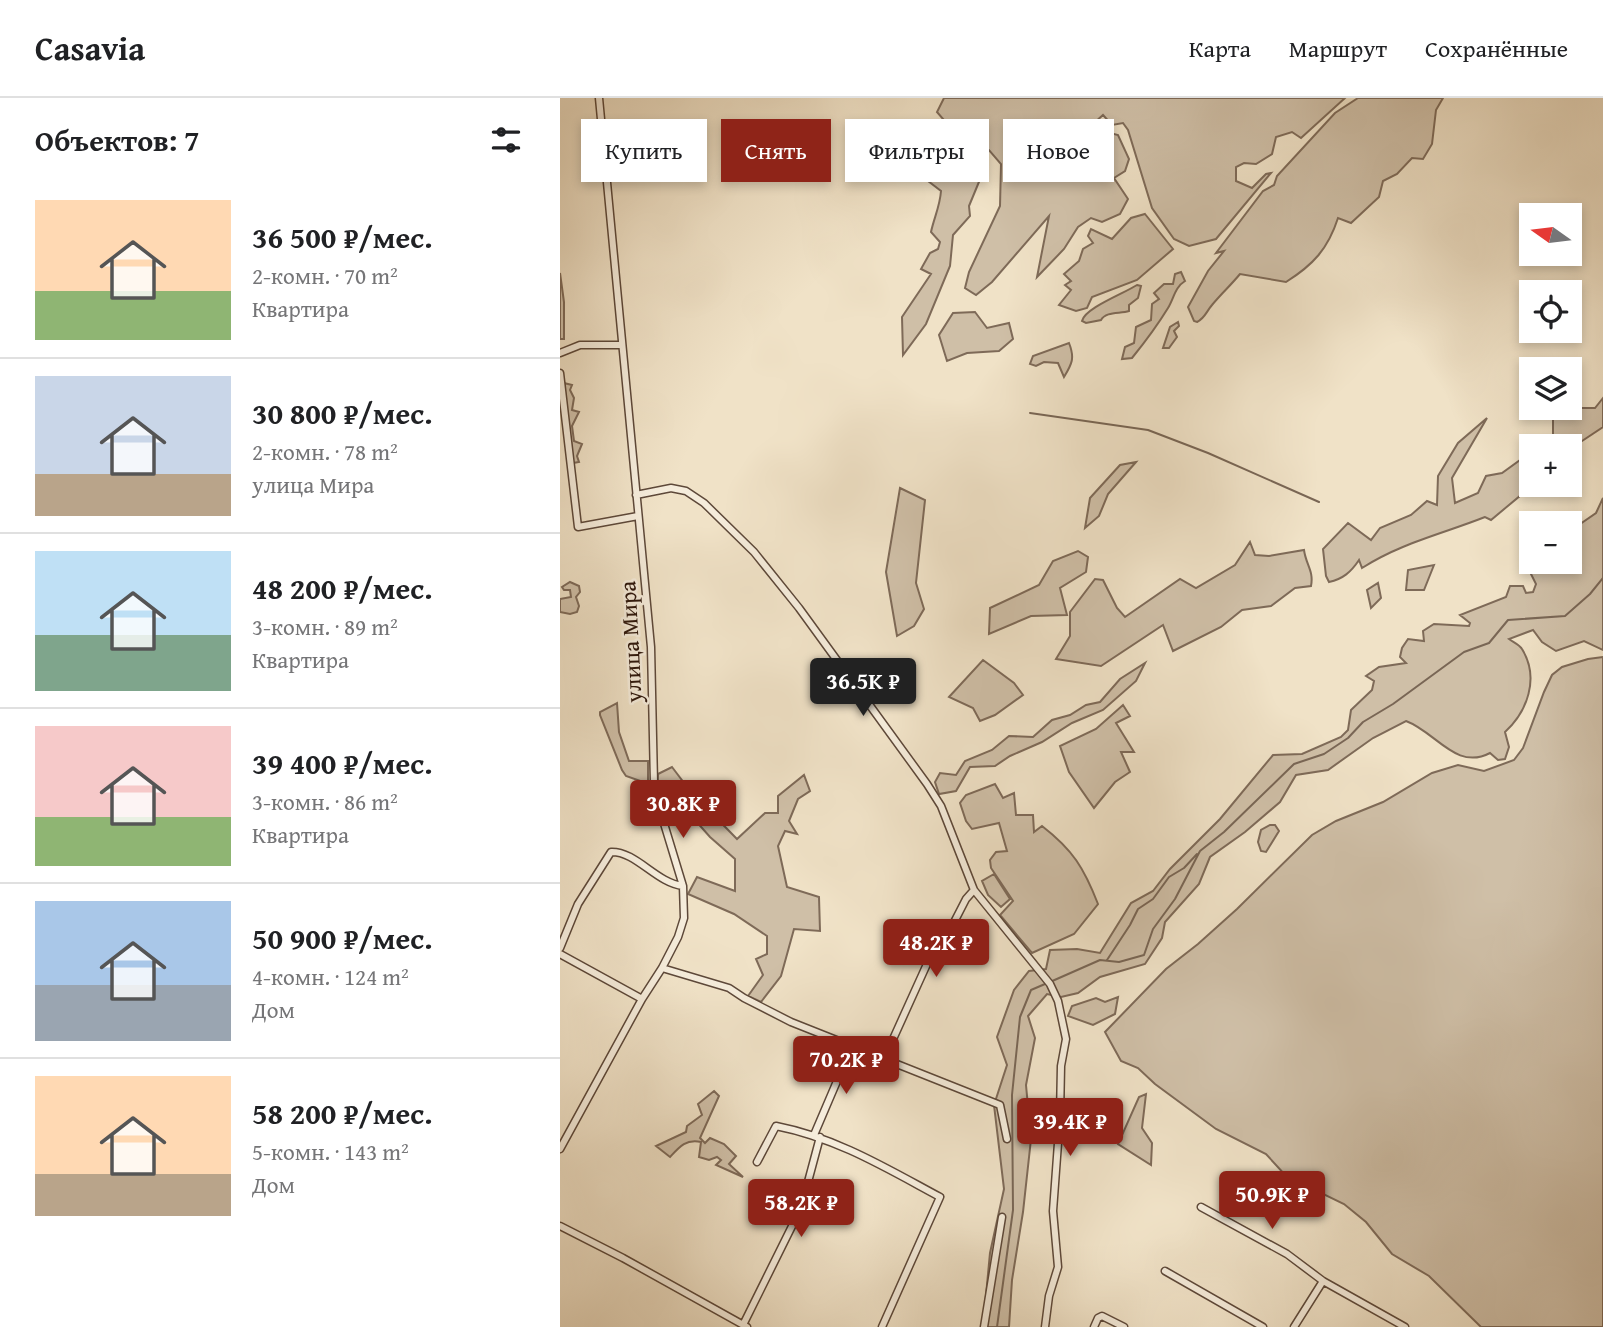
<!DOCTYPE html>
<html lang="ru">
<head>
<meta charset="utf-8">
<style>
	body { margin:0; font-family:"Gentium Book Plus",serif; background:#f6f6f6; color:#202124; height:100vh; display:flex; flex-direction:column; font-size:26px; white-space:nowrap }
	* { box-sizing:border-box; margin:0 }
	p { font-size:23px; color:#757577 }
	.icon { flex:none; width:38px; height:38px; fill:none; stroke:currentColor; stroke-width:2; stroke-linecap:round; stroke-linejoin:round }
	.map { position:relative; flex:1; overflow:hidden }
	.sheet { display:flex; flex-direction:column; background:#fff; width:560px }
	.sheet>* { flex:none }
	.banner { position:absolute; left:21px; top:21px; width:665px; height:63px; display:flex; gap:14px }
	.needle { width:46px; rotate:284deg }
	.tools { position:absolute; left:959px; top:105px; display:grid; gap:14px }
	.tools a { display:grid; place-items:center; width:63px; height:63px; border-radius:0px; background:#fff; box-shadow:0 4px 10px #0003; font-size:35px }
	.price { position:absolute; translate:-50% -60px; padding:0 16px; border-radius:7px; background:#8f2418; color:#fff; font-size:23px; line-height:46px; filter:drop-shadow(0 2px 4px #0008) }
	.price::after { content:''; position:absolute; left:50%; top:42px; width:21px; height:16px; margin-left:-10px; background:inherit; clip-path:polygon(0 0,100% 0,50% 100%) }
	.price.active { background:#222; color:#fff }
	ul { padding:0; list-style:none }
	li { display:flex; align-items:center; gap:21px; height:175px; padding:0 35px }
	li+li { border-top:2px solid #e0e0e0 }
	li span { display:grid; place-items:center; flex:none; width:196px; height:140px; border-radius:0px; color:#555 }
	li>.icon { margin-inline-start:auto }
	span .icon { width:84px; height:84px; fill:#fffc; stroke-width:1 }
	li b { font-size:30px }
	h2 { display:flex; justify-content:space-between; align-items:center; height:84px; padding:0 35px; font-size:30px }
	.chip { padding:0 24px; border-radius:0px; background:#fff; box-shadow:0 4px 10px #0003; font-size:24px; line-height:63px }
	.chip.active { background:#8f2418; color:#fff }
	header { display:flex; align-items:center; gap:42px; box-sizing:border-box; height:98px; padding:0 35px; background:#fff; border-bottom:2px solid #e0e0e0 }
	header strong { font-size:33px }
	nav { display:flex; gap:38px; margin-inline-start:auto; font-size:24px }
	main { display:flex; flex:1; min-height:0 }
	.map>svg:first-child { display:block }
</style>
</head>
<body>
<header>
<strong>Casavia</strong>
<nav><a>Карта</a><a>Маршрут</a><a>Сохранённые</a></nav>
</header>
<main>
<section class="sheet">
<h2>Объектов: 7<svg class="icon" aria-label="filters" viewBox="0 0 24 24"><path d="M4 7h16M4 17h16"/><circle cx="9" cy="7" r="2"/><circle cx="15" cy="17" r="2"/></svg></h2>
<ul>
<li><span style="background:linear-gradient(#ffd9b3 65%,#8fb573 0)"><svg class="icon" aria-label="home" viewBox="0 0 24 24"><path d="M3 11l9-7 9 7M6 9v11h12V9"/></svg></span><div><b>36 500 ₽/мес.</b><p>2-комн. · 70 m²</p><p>Квартира</p></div></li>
<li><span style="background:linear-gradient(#c9d6e8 70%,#b9a48a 0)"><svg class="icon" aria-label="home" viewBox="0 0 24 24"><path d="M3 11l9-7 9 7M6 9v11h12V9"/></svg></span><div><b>30 800 ₽/мес.</b><p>2-комн. · 78 m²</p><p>улица Мира</p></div></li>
<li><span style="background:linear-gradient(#bfe0f5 60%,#7fa58c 0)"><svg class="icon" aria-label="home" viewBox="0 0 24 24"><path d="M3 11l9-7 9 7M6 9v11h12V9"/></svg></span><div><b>48 200 ₽/мес.</b><p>3-комн. · 89 m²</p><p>Квартира</p></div></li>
<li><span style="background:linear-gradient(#f6c9c9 65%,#8fb573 0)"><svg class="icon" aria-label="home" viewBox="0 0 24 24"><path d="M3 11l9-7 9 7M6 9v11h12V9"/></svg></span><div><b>39 400 ₽/мес.</b><p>3-комн. · 86 m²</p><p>Квартира</p></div></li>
<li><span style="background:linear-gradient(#a9c7e8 60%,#9aa5b1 0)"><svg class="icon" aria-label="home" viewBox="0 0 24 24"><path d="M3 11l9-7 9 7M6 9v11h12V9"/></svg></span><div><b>50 900 ₽/мес.</b><p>4-комн. · 124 m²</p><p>Дом</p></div></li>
<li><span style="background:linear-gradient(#ffd9b3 70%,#b9a48a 0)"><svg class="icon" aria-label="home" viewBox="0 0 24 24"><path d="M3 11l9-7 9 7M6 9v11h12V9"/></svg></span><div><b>58 200 ₽/мес.</b><p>5-комн. · 143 m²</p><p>Дом</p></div></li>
</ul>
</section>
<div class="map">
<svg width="1043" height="1229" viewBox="0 0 1043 1229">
	<rect width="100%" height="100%" fill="#f0e2c7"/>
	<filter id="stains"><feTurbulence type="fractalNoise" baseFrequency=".00286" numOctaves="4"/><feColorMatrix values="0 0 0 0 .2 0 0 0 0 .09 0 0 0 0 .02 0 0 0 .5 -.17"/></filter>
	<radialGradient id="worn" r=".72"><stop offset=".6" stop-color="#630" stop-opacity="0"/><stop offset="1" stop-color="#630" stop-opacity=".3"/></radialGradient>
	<path fill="#cfbfa7" stroke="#7e6a58" stroke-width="2" d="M384,0H785L741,40L732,34L716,39L712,56L696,66L684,65L676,69V83L692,90L706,76L711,75L656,141L629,148L614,141L592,110L568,32L563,25L552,27L543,17L523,35L532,38L543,33L558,37L569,61L565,73L554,80L568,101L560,116L542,124L531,120L518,129L504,151L477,179L489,118L432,184L416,197L405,190L409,174L440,108L441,66L429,52L421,49L413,65L421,79L409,108L410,118L393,137L390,168L366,226L343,257L342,219L371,176L361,171L370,155L378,151L380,144L371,134C374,120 380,108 381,93L355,73L358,68L374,76L382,75L384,22L377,14Z
		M798,0H883L876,12L872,46L863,61L852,60L837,76L823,83L819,99L791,125L778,120C768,151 753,167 726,184L680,176C671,187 661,196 652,207C646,214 645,220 637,224L634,223L628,209L648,173L664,153L656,155L703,93L714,87L717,78L775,15Z
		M585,116L613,151L577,182L532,199L527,210L516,213L499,207L511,192L505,187L511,183L504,176L519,163L523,151L533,145L528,138L531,131L552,141L571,120Z
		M621,174L625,183C615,189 614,200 608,210C597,228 585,244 572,260L562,261L565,249L574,245L576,229L591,222L592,206L599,201L594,195L604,186H613L615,176Z
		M0,175L4,204V241H0Z
		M577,187L581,188L578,200L569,207V213C560,216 546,213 541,222L526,225L522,223C525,210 563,196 577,187Z
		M415,214L427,230L449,225L453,241L439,253L407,255L387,263L379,237L393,215Z
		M618,224L619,228L614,233L617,239L609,250H603L610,229Z
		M509,245C515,260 512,266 504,279L498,265L484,264L476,268L470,266L473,258Z
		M4,285L12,287L10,292L14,300L12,312L19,314L12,328L14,343L22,346L17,358L19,364L13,365Z
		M1043,300V329L1010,351V348H971V387H973L931,422L925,419C882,436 841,445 802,470L799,462C791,474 783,481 769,484L766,478L763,451L788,425L811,442L820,430L851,417L867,403L877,407L878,378L898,345L927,320L892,380L895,405L918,395L926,378L942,375L960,362L972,346L986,343L993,337V320L999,310H1010V304L1020,310H1035Z
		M576,364L548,396L539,418L525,430L530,400L560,367Z
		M340,390L365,402L356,485L364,511L354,528L337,538L326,474Z
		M1043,400V552L1024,543L996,553L982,544L973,532L949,541C953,544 960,547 962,551C980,580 967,614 945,634L949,649L945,661L938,662L930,655C896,673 876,634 846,623L813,640L768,672L736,677L720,704L685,734L650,759L639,786L605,824L602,840L585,866L540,879L518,895L501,899L487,896L468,918L475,940L466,987L471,1041L463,1114L452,1182L449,1229H423L430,1155L444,1091L434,1007L447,967L437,939L454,892L469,873L486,871L490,852L517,851L540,855L571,805L593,793L610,771L660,721L713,657L742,656L781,639L788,632L791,612L812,592L814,583L806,578L819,569L846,565L840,559L842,550L848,541L864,543L863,533L874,526L909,528L910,525L900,517L946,499L950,488H963L966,495L973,494L976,486L965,464L971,460V464H1010V433L1036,415Z
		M690,444L695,457L709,458L744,452C746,467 754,473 751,488L735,490L711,508L682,512L661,529L613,553L603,527L541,568L496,561L510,538V514L535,481L543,482L557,510L565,519L620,481L636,490L675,467Z
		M518,453L528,459L526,474L500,490L507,517L471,518L429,536L430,510L479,487L493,463Z
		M874,467L864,492H846L848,472Z
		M10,484L19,488L20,494L16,499L19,508L17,514L10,516L0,514V501L11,499L10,492H4L2,489Z
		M818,485L821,500L811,510L807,492Z
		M1043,559V1229H921L869,1178L832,1156L806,1124L784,1106L726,1078L706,1056L656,1031L595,986L578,970L561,963L545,934L606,871L638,846L677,811L752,737L776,723L823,704L872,675L898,667L924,673L954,662L963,650L984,594L992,577L1002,569L1028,561Z
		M423,562L454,585L463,597L435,617L420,623L413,610L389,599Z
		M585,565L576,583L543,612L512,625L482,644L450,658L435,668L410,669L396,693L379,696L375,684L380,675L396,677L405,663L432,652L449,638L473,639L492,622L510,617L526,607L540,604L560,581Z
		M57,605L59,634L69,663H88V682L86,685L66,678L62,672L40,617V614Z
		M563,607L570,618L556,625L574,654H561L570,674L555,684L534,710L509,674L500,648L536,631Z
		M112,669L131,694L177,741L205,715H218V698L244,677L250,693L238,701L229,723L237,736L225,733L218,748L227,789L259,799L260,833L234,831L221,878L201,904L188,898L203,877L196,861L207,856V838L174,816L128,796L137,779L175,793V761L150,739L112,696L97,698L98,676Z
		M435,686L443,700L454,695L456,717H473L474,734L482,728C513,752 524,770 538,806L514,836L472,855L440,817L453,803L431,770L430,762L436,754L447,753L439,725L412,731L406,723L400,705L406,697Z
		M710,727H715L719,733L706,754L701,753L698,744L701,732Z
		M434,776L450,801L441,809L428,797L422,783Z
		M558,899L555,916L533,927L508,918L512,908L536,900L545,904Z
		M154,993L159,998L140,1040L145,1045L150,1040L164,1046L176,1058L169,1066L183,1079L156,1067L161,1062L157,1059L149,1062L139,1059L141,1044C126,1041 120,1048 110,1059L96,1048L126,1034L127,1028L142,1017L138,1006Z
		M586,996L582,1030L592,1045L591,1067L558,1046L579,999Z"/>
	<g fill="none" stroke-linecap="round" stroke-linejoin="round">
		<path stroke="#796655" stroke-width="2" d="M470,315L588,332L648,355L759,404
			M547,862L570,827L578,811L593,801L609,779L624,770L637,756
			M490,884L540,862L559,864L584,857L593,831L615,801L640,753L664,734L734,666L764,656L788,640L803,624L833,606L904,554L929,545L948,522L1005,518L1030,496L1043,480
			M437,1229L453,1112L452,997L460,919L471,892L485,886"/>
		<g stroke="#5d4839" stroke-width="9">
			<path id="minor" d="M0,255L20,247H61
				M0,275L18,429L78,418
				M76,397L111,390L126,393L144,405L194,454L239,510L367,686L381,708L414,792L490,886L498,903L506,941L501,968L500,1018L493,1113L498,1169L489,1198L485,1229
				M0,850L18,806L51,754C76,753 96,785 123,788
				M0,856L82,901
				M102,870L169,890L184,900L231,924L440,1007L447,1041
				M324,961L367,866L388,836L406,801L414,792
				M254,1037L292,948
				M0,1051L82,901L102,870L118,839L124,820L123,788L99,709L94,685L91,549L39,0
				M197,1064L216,1028C277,1040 326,1070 380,1099L322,1229
				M641,1109L727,1156L763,1183L845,1229
				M0,1128L63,1160L187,1229
				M605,1173L703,1229
				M183,1227L241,1110L260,1039
				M424,1229L442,1119
				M534,1229L538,1220L542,1218L564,1229
				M734,1229L763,1183"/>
		</g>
		<use href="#minor" stroke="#f5ecdb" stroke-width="6"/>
	</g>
	<g text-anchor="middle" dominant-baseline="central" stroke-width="5" stroke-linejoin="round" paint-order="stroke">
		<g font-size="23" fill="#2c150a" stroke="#f5ecdb">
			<text transform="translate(70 544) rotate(-93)">улица Мира</text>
		</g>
	</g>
	<rect width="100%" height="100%" filter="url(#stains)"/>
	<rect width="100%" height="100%" fill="url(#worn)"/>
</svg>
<div class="tools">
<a><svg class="needle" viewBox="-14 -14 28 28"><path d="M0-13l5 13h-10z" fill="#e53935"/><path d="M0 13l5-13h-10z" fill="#757577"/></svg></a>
<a><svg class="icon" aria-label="locate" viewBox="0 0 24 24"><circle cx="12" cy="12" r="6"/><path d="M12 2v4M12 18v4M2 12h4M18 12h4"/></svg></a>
<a><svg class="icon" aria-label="layers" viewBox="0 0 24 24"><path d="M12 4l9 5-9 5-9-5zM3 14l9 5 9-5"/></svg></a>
<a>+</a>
<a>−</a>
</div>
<b class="price active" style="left:303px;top:620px">36.5K ₽</b>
<b class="price" style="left:123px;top:742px">30.8K ₽</b>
<b class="price" style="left:376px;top:881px">48.2K ₽</b>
<b class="price" style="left:286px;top:998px">70.2K ₽</b>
<b class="price" style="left:510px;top:1060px">39.4K ₽</b>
<b class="price" style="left:712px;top:1133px">50.9K ₽</b>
<b class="price" style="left:241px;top:1141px">58.2K ₽</b>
<div class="banner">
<a class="chip">Купить</a>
<a class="chip active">Снять</a>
<a class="chip">Фильтры</a>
<a class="chip">Новое</a>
</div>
</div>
</main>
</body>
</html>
